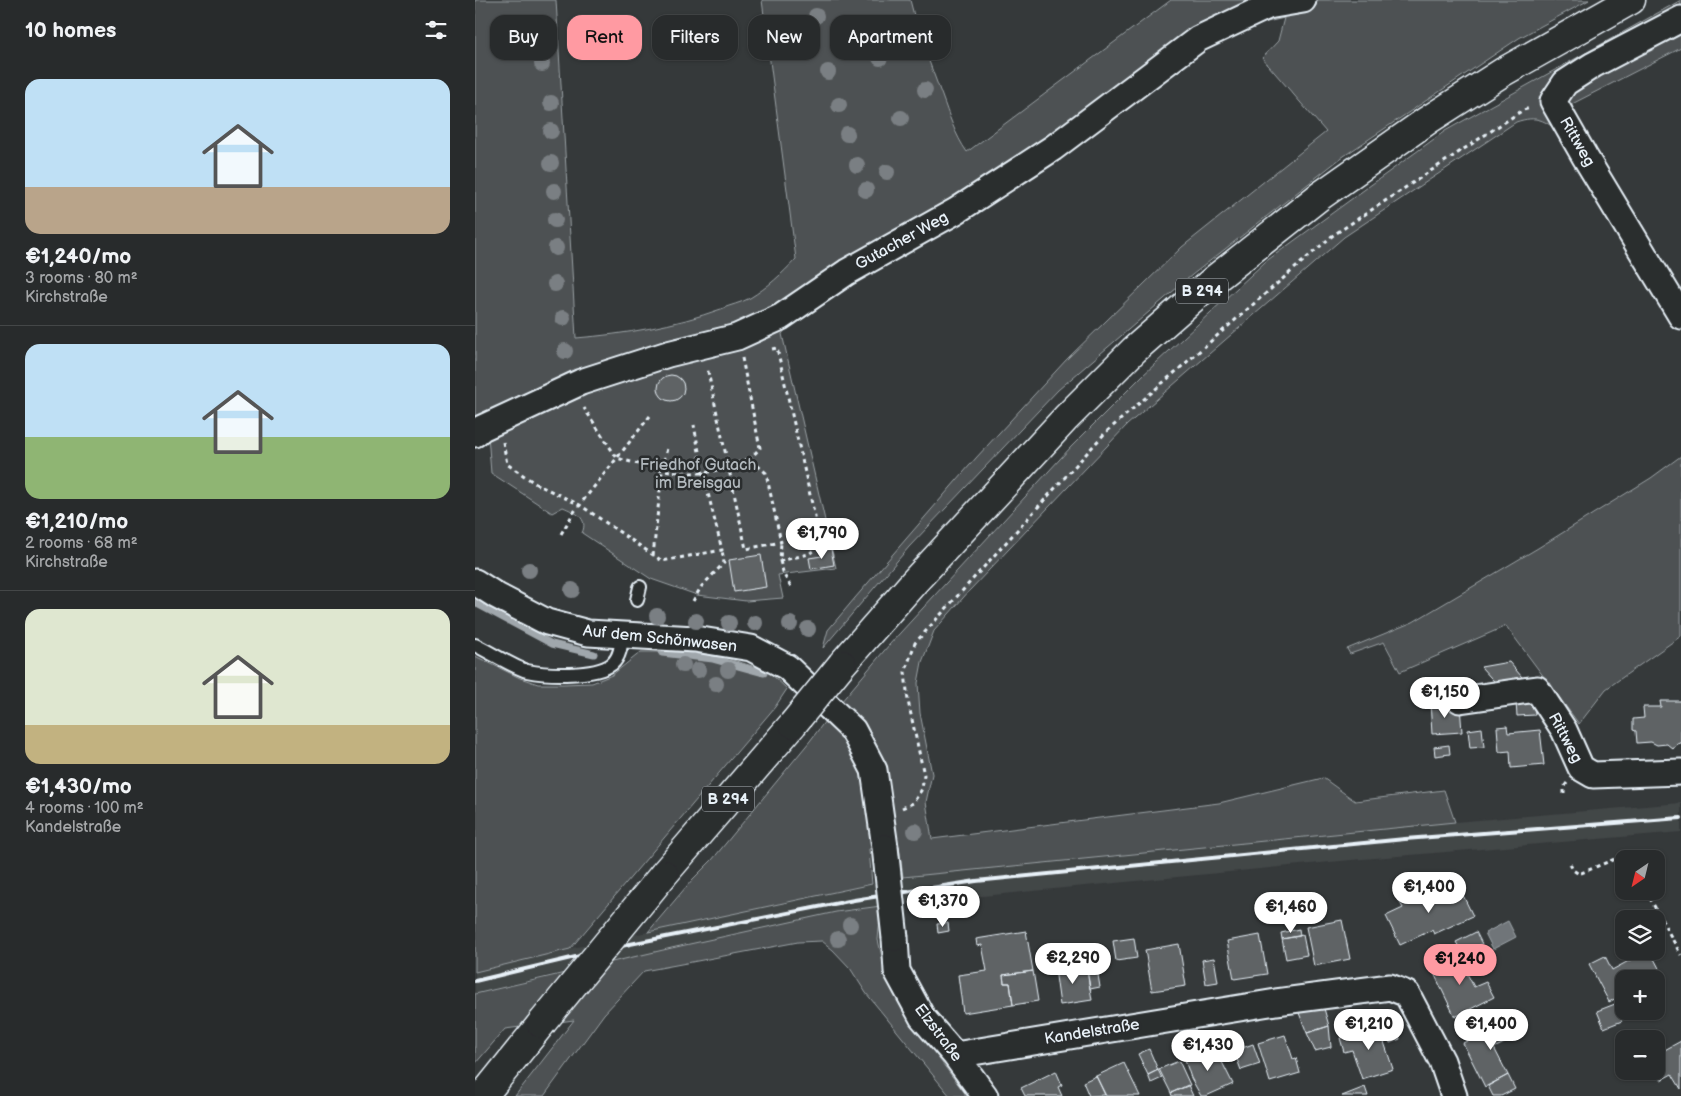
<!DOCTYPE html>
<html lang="en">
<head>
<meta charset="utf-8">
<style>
	body { margin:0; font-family:"Balsamiq Sans",sans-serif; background:#303334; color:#f1f3f6; height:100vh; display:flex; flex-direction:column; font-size:19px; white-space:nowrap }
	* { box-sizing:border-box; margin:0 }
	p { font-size:16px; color:#a5a7a9 }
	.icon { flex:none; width:28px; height:28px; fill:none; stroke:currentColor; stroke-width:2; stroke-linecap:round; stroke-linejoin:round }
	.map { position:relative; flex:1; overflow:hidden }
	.details { display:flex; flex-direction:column; background:#282b2c; width:475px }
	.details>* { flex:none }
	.banner { position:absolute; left:15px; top:15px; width:475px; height:45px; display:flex; gap:10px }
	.needle { width:32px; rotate:215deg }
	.controls { position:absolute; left:1140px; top:850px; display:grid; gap:10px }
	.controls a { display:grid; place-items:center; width:50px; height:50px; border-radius:10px; background:#282b2c; box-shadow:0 1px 4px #0004,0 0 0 1px #444748; font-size:25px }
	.price { position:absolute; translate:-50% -42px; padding:0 11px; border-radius:18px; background:#fff; color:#222; font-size:16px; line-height:32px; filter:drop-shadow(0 1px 2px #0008) }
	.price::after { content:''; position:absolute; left:50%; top:30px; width:15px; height:11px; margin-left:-8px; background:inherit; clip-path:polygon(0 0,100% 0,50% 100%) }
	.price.selected { background:#ff9aa2; color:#111 }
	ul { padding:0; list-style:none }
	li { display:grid; align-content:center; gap:10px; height:265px; padding:0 25px }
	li+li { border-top:1px solid #444748 }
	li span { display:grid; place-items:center; height:155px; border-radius:15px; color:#555 }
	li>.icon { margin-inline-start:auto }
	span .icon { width:90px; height:90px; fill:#fffc; stroke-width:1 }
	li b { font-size:21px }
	h2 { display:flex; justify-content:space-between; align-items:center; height:60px; padding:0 25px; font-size:21px }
	.tag { padding:0 18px; border-radius:15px; background:#282b2c; box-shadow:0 1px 4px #0004,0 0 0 1px #444748; font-size:18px; line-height:45px }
	.tag.selected { background:#ff9aa2; color:#111 }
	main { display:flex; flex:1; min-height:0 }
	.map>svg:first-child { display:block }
</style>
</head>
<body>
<main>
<section class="details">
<h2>10 homes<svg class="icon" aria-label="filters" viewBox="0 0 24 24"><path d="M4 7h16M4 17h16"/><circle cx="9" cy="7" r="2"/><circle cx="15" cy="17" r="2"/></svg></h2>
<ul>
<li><span style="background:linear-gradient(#bfe0f5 70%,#b9a48a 0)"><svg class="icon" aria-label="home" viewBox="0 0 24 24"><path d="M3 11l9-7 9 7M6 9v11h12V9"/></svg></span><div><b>€1,240/mo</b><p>3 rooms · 80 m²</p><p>Kirchstraße</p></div></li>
<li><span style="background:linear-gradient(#bfe0f5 60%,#8fb573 0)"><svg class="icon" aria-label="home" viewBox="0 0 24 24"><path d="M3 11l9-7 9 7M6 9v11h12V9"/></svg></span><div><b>€1,210/mo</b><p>2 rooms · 68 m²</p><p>Kirchstraße</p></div></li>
<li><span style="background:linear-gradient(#dfe7d0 75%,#c2b280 0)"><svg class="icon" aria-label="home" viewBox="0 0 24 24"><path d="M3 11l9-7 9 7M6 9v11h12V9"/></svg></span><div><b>€1,430/mo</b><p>4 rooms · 100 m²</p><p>Kandelstraße</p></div></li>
</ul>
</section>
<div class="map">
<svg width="1206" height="1096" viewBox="0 0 1206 1096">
	<rect width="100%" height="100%" fill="#35393a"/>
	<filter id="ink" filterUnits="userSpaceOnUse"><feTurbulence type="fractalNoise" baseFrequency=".02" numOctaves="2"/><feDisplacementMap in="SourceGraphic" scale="10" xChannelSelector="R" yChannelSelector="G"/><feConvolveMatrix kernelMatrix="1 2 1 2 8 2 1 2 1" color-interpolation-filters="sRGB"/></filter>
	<g filter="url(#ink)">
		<path fill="#424647" d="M1206,803V832L876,860L406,906L71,976L0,994V972L88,950L436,876L980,822Z"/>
		<path fill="#4d5152" stroke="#9aa1a5" d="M0,0H81L101,338C151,334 199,326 246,309C255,305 266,303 275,298C293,287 307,274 321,259L287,0H435C443,33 455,64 467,96C474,115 480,135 492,152L696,0H1114L1044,38L866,158L717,275L583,390L434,547L348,648L353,630L380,598L501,458L592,359L707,247L851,132L787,58L803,41L809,18L763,29L733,46L380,277L317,322L307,334L361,568L303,575L308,598L271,601L222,595L176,579L107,533C114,518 100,512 88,507L77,513L16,473L13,435L0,429Z
			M1206,0V48L1097,104V114L1086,133C1069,120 1062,115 1041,122L869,237L652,425L495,590L459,631L447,662L443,683L445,713L457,774L451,802L457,839L744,803L848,778L880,801L969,790L980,822L428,877L424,846L394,849L397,884L173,932L217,880L237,860L335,741L350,721L414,645L596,447L667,376L790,262L970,131Z
			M1206,456V636L1131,689L1104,724L1031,626L925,672L909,642L875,654L872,649L938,622L1063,548L1176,478Z
			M166,652H224L251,658L284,668L295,673L312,689L300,707L95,949L0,972V656L45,678L63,684H88L117,683L137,675Z
			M406,906L403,940L413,982L431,1015L492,1096H475L391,993L375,968L358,950L347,941L323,942L169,971L129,1014L69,1096H40L99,1020L30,1029L0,1064V994L201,947L361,912Z"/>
		<path fill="#707579" stroke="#a0a7ac" d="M1033,921L1041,937L1018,949L1010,933Z"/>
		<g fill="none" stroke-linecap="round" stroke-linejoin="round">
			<path stroke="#a0a7ac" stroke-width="7" d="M0,603L77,644L119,654
				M187,653L238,659L289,673"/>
		</g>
		<path fill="#5f6365" stroke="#e8f1f8" d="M183 388a13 13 0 1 1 26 0a13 13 0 1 1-26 0Z
			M356,549L359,565L336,569L334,558L347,556L346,550Z
			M286,555L291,587L259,592L254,560Z
			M1034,662L1053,684L1026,689L1006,667Z
			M967,700L968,708L985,706L987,732L957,734L955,701Z
			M1059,700L1060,715L1042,716L1041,702Z
			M1185,701H1206V743L1202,744L1198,749L1192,744L1182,745L1176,742L1162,743L1161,731L1158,730V719L1169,718L1168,707H1186Z
			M1032,726L1033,733L1065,730L1069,765L1036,768L1035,751L1024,752L1022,727Z
			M1007,728L1009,747L995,748L993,730Z
			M974,745L975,754L960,756L959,747Z
			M983,885L998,916L959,934L957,930L925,945L911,916L928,908L923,899L937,892L940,900L969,886L971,891Z
			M867,920L875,959L839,966L831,927Z
			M473,923L474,931L463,933L462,924Z
			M824,929L825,936L807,939L806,933Z
			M551,931L558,971L528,975L529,983H535L538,1005L488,1013L483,975L512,971L507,945L502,946L501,939Z
			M1001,932L1007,944L988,954L981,942Z
			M785,935L792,974L759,979L752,941Z
			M828,935L832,955L811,959L807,939Z
			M659,938L662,958L641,961L638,941Z
			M704,944L711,986L677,991L670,950Z
			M1172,951H1175L1187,974L1177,979H1149V994L1134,1002L1114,964L1130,956L1137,970Z
			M982,954L999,987L1011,982L1019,997L980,1017L956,967Z
			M739,958L743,982L731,984L727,960Z
			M621,963L625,987L615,989L611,964Z
			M611,964L617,1000L585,1005L580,969Z
			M558,971L563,1001L538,1005L535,983H529L528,975Z
			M1140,1004L1147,1021L1129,1028L1122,1011Z
			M848,1005L854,1026L832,1033L824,1013Z
			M1039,1017L1047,1034L1019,1048L1033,1075L1010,1087L988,1043Z
			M907,1024L911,1035L907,1036L918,1069L887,1079L877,1050L869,1052L865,1038Z
			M854,1026L856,1047L840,1051L832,1033Z
			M923,1032L925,1039L915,1043L912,1036Z
			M810,1035L818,1059L821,1058L825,1073L795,1082L783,1043Z
			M1206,1041V1089L1197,1074L1186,1080L1181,1071V1065L1190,1060L1186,1052Z
			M778,1044L785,1064L766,1070L759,1051Z
			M739,1046L758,1084L731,1096H726L716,1078L710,1060Z
			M674,1049L683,1070L673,1075L663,1054Z
			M704,1061L715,1085L696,1093L684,1069Z
			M649,1063L665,1096H631L621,1076Z
			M683,1070L687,1078L676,1083L673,1075Z
			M581,1071L587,1085L583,1087L587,1096H550L546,1088Z
			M1033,1075L1040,1089L1026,1096H1018L1013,1086Z
			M621,1076L630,1095L614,1096L608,1082Z
			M713,1085L718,1096H697L696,1093Z
			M890,1087L893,1096H867Z"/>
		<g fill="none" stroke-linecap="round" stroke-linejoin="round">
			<g stroke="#e8f1f8" stroke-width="16">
				<path id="lane" d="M162,600L165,587
					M0,645C13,651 40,668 52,671C72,675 120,677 137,664C145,657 146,646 147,636"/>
			</g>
			<g stroke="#e8f1f8" stroke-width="29">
				<path id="street" d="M1206,19L1118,65L1090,83L1078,101L1110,157L1206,316
					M0,434L7,428L106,382L193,354L262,337L306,317L372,272L481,211L578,148L723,39L793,6L828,0
					M0,582L22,596L72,622L113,633L220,639L276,648L312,667L378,730L399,770L410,847
					M985,700L1062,689L1089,730L1106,768L1118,775L1206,772
					M420,938L422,971L447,1017L480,1055L510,1096
					M480,1055L801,1002L915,987L932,994L967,1061L979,1096"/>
			</g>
			<g stroke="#e8f1f8" stroke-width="31">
				<path id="highway" d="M367,664L439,582L591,418L659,350L740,279L845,196L953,120L1028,72L1156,0
					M189,874L318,724
					M8,1096L66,1024"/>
			</g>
			<path stroke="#e8f1f8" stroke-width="3" stroke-dasharray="4 4" stroke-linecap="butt" d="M297,349L302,348L346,544L334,554L305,561L306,542
				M267,358L285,448L275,459
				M175,416L142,458C170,466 196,474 226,473C242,472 260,463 275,459L291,473L306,542L271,549L232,367
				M28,442L32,464L61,484L105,505L187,561L247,550L228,473L219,425
				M86,534L99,512L142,458L109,408
				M178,556L187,471L192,448
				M305,561L309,575L318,590
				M218,601L226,587L249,563L247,550
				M1089,794V787L1092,783
				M427,808L438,803L447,789L449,775L433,701L430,672L440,643L630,433L857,236L1048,110L1056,108
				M1095,864L1098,870L1104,874L1142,858L1149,860
				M1171,891L1206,955"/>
			<use href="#lane" stroke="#2a2d2e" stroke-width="12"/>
			<use href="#street" stroke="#2a2d2e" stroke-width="25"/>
			<use href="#highway" stroke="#2a2d2e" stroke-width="28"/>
			<path stroke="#e8f1f8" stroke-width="4" d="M0,981L155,944L379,900L501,881L930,839L1206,818"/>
			<g stroke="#e8f1f8" stroke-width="29" stroke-linecap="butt">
				<path id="street-bridge" d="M410,847L420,938"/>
			</g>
			<g stroke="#e8f1f8" stroke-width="31" stroke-linecap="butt">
				<path id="highway-bridge" d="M318,724L367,664
					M66,1024L189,874"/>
			</g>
			<use href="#street-bridge" stroke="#2a2d2e" stroke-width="25"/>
			<use href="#highway-bridge" stroke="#2a2d2e" stroke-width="28"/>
		</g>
		<g fill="#7a7f83">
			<circle cx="341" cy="16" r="8"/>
			<circle cx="395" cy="31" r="8"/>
			<circle cx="64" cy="32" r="8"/>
			<circle cx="405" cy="58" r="8"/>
			<circle cx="67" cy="64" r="8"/>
			<circle cx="353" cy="72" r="8"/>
			<circle cx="450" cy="90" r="8"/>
			<circle cx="76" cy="103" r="8"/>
			<circle cx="364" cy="105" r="8"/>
			<circle cx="426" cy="118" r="8"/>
			<circle cx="76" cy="131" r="8"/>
			<circle cx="372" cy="134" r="8"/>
			<circle cx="76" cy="163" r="8"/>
			<circle cx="382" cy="165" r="8"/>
			<circle cx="412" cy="172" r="8"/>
			<circle cx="391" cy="190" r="8"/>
			<circle cx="79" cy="191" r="8"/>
			<circle cx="80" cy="220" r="8"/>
			<circle cx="81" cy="248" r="8"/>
			<circle cx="80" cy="284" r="8"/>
			<circle cx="88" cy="318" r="8"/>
			<circle cx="90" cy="351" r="8"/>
			<circle cx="54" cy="570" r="8"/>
			<circle cx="97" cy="590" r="8"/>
			<circle cx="182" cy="616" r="8"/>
			<circle cx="221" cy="621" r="8"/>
			<circle cx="254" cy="623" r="8"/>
			<circle cx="280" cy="623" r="8"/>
			<circle cx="315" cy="624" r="8"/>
			<circle cx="333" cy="629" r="8"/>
			<circle cx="208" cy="665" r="8"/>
			<circle cx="223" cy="670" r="8"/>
			<circle cx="253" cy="670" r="8"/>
			<circle cx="241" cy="684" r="8"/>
			<circle cx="440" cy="831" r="8"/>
			<circle cx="375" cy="925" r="8"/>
			<circle cx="363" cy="939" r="8"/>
		</g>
	</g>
	<g text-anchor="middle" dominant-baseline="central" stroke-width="5" stroke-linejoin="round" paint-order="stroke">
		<g fill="#2a2d2e" stroke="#afb6bb" stroke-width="1">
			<rect x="701" y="278.5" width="52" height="25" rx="4"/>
			<rect x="227" y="786.5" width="52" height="25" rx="4"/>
		</g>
		<g font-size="15" font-weight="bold" fill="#e8f1f8">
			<text x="727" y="291">B 294</text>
			<text x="253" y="799">B 294</text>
		</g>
		<g font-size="16" fill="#e8f1f8" stroke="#2a2d2e">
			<text transform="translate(1102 142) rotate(60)">Rittweg</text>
			<text transform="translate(427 241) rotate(-29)">Gutacher Weg</text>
			<text transform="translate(185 639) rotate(6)">Auf dem Schönwasen</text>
			<text transform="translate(1090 738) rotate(62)">Rittweg</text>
			<text transform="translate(617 1032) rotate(-9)">Kandelstraße</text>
			<text transform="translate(463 1033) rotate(53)">Elzstraße</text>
		</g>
		<g font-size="16" fill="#b2b9be" stroke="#2a2d2e">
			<text x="223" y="465">Friedhof Gutach<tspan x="223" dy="18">im Breisgau</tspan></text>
		</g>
	</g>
</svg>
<div class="controls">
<a><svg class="needle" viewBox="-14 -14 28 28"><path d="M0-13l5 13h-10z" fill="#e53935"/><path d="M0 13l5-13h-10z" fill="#a5a7a9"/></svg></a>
<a><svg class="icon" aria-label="layers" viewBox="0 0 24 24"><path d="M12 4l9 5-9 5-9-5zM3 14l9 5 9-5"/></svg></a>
<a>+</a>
<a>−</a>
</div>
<b class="price" style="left:347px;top:560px">€1,790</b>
<b class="price" style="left:970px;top:719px">€1,150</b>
<b class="price" style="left:954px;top:914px">€1,400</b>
<b class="price" style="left:468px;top:928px">€1,370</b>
<b class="price" style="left:816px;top:934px">€1,460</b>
<b class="price" style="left:598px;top:985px">€2,290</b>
<b class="price selected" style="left:985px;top:986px">€1,240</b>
<b class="price" style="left:894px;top:1051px">€1,210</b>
<b class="price" style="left:1016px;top:1051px">€1,400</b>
<b class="price" style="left:733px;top:1072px">€1,430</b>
<div class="banner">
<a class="tag">Buy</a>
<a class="tag selected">Rent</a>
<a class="tag">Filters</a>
<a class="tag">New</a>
<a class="tag">Apartment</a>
</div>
</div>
</main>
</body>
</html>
